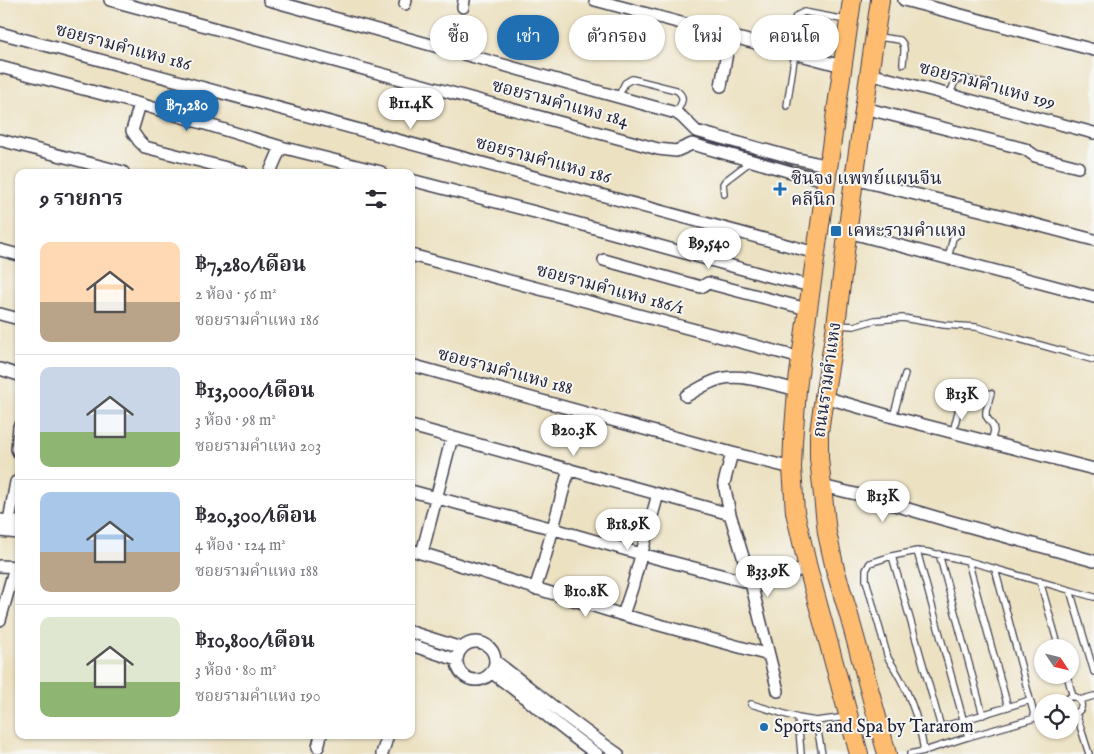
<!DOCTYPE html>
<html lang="th">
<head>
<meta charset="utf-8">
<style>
	body { margin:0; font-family:"IM FELL English","Noto Serif Thai",serif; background:#f2f2f3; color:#2b2b33; height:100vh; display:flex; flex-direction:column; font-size:19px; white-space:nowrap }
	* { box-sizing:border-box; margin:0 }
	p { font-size:16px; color:#7c7c81 }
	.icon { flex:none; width:28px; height:28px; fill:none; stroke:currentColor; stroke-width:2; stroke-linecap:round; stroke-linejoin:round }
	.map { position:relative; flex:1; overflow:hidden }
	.sheet { position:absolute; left:15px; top:169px; width:400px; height:570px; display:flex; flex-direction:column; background:#fff; border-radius:10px; box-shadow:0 1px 4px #0004 }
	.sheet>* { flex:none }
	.banner { position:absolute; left:430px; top:15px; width:475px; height:45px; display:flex; gap:10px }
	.needle { width:32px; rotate:125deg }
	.buttons { position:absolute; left:1034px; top:639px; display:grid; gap:10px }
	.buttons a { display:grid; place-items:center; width:45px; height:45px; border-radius:50%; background:#fff; box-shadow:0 1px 4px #0004; font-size:25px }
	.price { position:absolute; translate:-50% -42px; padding:0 11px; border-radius:18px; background:#fff; color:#222; font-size:16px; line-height:32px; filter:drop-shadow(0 1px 2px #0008) }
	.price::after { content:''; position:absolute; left:50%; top:30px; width:15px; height:11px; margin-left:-8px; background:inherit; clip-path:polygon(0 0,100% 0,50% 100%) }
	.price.active { background:#1f6fb2; color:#fff }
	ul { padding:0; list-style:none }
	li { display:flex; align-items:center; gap:15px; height:125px; padding:0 25px }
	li+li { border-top:1px solid #e1e1e2 }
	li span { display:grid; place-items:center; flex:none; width:140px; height:100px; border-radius:10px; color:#555 }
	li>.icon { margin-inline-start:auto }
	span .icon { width:60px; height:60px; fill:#fffc; stroke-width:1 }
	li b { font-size:21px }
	h2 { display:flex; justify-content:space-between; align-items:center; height:60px; padding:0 25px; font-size:21px }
	.tag { padding:0 18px; border-radius:22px; background:#fff; box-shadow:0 1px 4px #0004; font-size:18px; line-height:45px }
	.tag.active { background:#1f6fb2; color:#fff }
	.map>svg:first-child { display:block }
</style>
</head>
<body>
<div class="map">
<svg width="1094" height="754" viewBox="0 0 1094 754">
	<rect width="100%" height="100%" fill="#f6f6f2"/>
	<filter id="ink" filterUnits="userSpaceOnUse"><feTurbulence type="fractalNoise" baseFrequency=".02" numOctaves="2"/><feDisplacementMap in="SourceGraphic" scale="10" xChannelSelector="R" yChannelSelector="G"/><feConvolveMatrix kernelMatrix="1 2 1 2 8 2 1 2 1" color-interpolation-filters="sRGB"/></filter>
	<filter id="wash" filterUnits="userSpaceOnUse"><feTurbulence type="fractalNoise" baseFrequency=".0096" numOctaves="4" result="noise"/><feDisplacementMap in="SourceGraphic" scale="20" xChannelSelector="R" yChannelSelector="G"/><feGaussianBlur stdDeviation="1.12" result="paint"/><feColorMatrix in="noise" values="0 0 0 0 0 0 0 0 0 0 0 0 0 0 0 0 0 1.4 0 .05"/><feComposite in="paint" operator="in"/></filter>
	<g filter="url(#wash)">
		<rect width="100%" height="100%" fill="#ece1c1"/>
	</g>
	<g filter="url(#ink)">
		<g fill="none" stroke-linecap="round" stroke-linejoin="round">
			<g stroke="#403f4f" stroke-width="8">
				<path id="lane" d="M878,37L900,40C907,46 903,56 903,64
					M843,42L800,36C790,32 792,25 796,16L804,12L846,20
					M950,94L955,81L962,78L986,84
					M618,97L625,83L632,79L676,90C687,97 681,104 676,113
					M787,106L795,53
					M724,194L723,184L725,181L751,161
					M948,258L953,238L962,231
					M837,325L854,326L875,320L903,318L944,325L976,327L1094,360
					M893,417L905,374
					M953,432L959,408
					M991,442L994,431L993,426L986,416V411L991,393
					M917,551L968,737
					M939,554L983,715
					M892,556L941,727
					M968,561L1008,707
					M995,569L1035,718
					M1040,581L1059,648
					M1070,590L1094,672
					M1067,675L1073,697
					M1080,700L1094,696
					M1065,702C1077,684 1092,715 1070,713
					M751,704L798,718
					M1076,713L1089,754
					M816,721L822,754
					M922,733L1030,700
					M924,751C919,718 906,685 888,658L866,580V570L870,563L892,556L917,551L927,552L968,561L1094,597
					M801,754L798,718L816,721L847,717
					M910,754L924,751L968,737L1042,716"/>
			</g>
			<g stroke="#403f4f" stroke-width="14">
				<path id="street" d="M110,0L658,149L676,151L692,144L791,172L826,180
					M269,0L676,113L682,117L696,131L794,158L829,166
					M595,0L842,66
					M904,0L1094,50
					M405,4L406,0
					M463,7L464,0
					M0,33L816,253
					M0,67L140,104L281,147L381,172
					M870,74L1094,133
					M721,86L730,36
					M140,104L132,131L139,141L145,147L242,172
					M864,108L1025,149L1035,156L1078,167
					M0,140L123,172
					M270,172L281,147
					M854,179L984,211L1094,240
					M411,180L562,219L768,276L811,286
					M848,232L1094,297
					M0,250L19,255
					M411,255L801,358
					M604,260L701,287L708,283L807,309
					M0,314L19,319
					M411,365L732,453L792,468
					M0,369L19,375
					M686,396C697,390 708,382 720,379C743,373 775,385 797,390
					M824,397L893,417L1094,469
					M411,426L730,514
					M19,427L17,449L19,453
					M724,483L732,453
					M822,486L864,496L942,519L1094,561
					M725,489L730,514L751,583L778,691
					M411,491L554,529L641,554L751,583L808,568
					M0,520L19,522
					M9,521L16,482
					M0,531L19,533
					M411,550L623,615L769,655
					M422,553L452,437
					M0,566L19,567
					M535,589L544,561L569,469
					M623,615L632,588L658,494
					M0,620L15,567
					M411,632L461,648
					M457 661a19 19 0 1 1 38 0a19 19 0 1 1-38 0Z
					M411,645L457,660
					M495,661C536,692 575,726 618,754
					M492,673C528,698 560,729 597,754
					M318,747L321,735
					M382,754L388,735"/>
			</g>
			<g stroke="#403f4f" stroke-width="20">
				<path id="primary" d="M852,0L801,358L797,390L793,442L792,468L795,512L808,568L859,754
					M880,0L854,179L836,325L824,397L819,432V458L827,533L835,569L848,612L887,754"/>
			</g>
			<use href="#lane" stroke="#fff" stroke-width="5.5"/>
			<use href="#street" stroke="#fff" stroke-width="11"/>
			<use href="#primary" stroke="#febc70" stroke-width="18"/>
		</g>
	</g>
	<g fill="#1f6fb2" stroke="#f6f6f2" stroke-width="2">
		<path d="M777.5 181.5h5v5h5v5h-5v5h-5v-5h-5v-5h5z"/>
		<rect x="830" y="225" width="12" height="12" rx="2.5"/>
		<circle cx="764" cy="727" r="5"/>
	</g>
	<g text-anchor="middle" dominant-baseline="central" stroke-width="4" stroke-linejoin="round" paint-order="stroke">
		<g font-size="18" fill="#22223b" stroke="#f6f6f2">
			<text transform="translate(123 48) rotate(15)">ซอยรามคำแหง 186</text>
			<text transform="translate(987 86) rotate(15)">ซอยรามคำแหง 199</text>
			<text transform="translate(560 104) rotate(15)">ซอยรามคำแหง 184</text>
			<text transform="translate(543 161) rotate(15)">ซอยรามคำแหง 186</text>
			<text transform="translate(610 290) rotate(15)">ซอยรามคำแหง 186/1</text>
			<text transform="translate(505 372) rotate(15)">ซอยรามคำแหง 188</text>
			<text transform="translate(828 380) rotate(-82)">ถนนรามคำแหง</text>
		</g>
		<g font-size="18" fill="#22223b" stroke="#f6f6f2" text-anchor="start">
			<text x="791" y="179">ซินจง แพทย์แผนจีน<tspan x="791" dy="21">คลีนิก</tspan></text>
			<text x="847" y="231">เคหะรามคำแหง</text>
			<text x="774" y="727">Sports and Spa by Tararom</text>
		</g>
	</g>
</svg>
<div class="buttons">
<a><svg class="needle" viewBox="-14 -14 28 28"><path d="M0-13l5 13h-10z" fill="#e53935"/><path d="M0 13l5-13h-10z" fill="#7c7c81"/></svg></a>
<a><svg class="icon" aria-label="locate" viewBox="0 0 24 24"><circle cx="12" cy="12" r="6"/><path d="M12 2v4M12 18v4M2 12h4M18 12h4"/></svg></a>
</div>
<b class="price" style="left:411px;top:130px">฿11.4K</b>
<b class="price active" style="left:187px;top:132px">฿7,280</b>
<b class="price" style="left:709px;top:270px">฿9,540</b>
<b class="price" style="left:962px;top:421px">฿13K</b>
<b class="price" style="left:574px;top:457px">฿20.3K</b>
<b class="price" style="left:883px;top:523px">฿13K</b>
<b class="price" style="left:628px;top:551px">฿18.9K</b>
<b class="price" style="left:768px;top:598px">฿33.9K</b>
<b class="price" style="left:586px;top:618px">฿10.8K</b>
<div class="banner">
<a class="tag">ซื้อ</a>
<a class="tag active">เช่า</a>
<a class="tag">ตัวกรอง</a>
<a class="tag">ใหม่</a>
<a class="tag">คอนโด</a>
</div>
<section class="sheet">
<h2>9 รายการ<svg class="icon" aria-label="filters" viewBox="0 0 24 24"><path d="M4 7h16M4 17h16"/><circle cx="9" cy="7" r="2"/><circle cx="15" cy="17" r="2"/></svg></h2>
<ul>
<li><span style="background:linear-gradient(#ffd9b3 60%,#b9a48a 0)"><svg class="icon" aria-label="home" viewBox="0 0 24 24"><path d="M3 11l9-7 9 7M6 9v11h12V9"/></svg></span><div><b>฿7,280/เดือน</b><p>2 ห้อง · 56 m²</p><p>ซอยรามคำแหง 186</p></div></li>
<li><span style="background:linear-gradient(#c9d6e8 65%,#8fb573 0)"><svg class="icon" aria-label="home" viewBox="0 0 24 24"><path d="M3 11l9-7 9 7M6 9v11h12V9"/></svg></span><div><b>฿13,000/เดือน</b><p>3 ห้อง · 98 m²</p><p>ซอยรามคำแหง 203</p></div></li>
<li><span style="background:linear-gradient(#a9c7e8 60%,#b9a48a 0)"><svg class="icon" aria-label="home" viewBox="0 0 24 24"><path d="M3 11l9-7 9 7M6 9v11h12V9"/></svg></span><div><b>฿20,300/เดือน</b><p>4 ห้อง · 124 m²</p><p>ซอยรามคำแหง 188</p></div></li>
<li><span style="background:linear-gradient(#dfe7d0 65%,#8fb573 0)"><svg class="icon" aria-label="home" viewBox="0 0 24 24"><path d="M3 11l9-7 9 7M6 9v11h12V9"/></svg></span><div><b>฿10,800/เดือน</b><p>3 ห้อง · 80 m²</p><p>ซอยรามคำแหง 190</p></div></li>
</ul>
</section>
</div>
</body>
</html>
